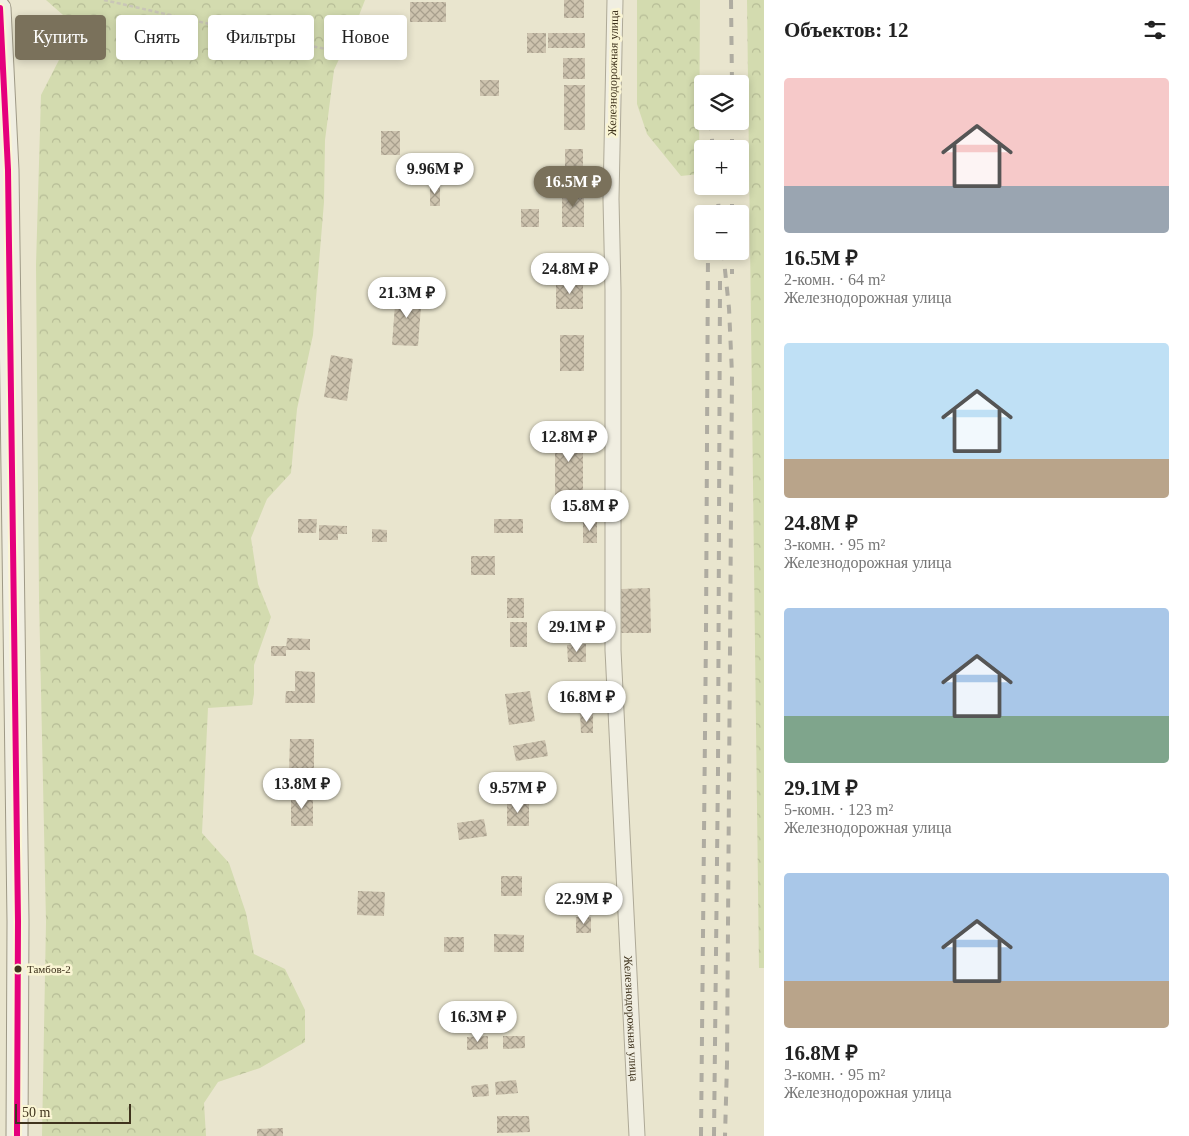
<!DOCTYPE html>
<html lang="ru">
<head>
<meta charset="utf-8">
<style>
	body { margin:0; font-family:"Times New Roman",serif; background:#f6f6f6; color:#222; height:100vh; display:flex; flex-direction:column; font-size:19px; white-space:nowrap }
	* { box-sizing:border-box; margin:0 }
	p { font-size:16px; color:#767676 }
	.icon { flex:none; width:28px; height:28px; fill:none; stroke:currentColor; stroke-width:2; stroke-linecap:round; stroke-linejoin:round }
	.map { position:relative; flex:1; overflow:hidden }
	.drawer { display:flex; flex-direction:column; background:#fff; width:425px }
	.drawer>* { flex:none }
	.guide { position:absolute; left:15px; top:15px; width:475px; height:45px; display:flex; gap:10px }
	.controls { position:absolute; left:694px; top:75px; display:grid; gap:10px }
	.controls a { display:grid; place-items:center; width:55px; height:55px; border-radius:5px; background:#fff; box-shadow:0 2px 8px #0003; font-size:25px }
	.scale { position:absolute; left:15px; bottom:12px; width:116px; box-sizing:border-box; padding-left:5px; border:2px solid #3f331d; border-top:0; font-size:14px; line-height:18px; white-space:nowrap; color:#3f331d; -webkit-text-stroke:4px #faf5d4; paint-order:stroke }
	.price { position:absolute; translate:-50% -42px; padding:0 11px; border-radius:18px; background:#fff; color:#222; font-size:16px; line-height:32px; filter:drop-shadow(0 1px 2px #0008) }
	.price::after { content:''; position:absolute; left:50%; top:30px; width:15px; height:11px; margin-left:-8px; background:inherit; clip-path:polygon(0 0,100% 0,50% 100%) }
	.price.on { background:#7a715b; color:#fff }
	ul { padding:0; list-style:none }
	li { display:grid; align-content:center; gap:10px; height:265px; padding:0 20px }
	li span { display:grid; place-items:center; height:155px; border-radius:5px; color:#555 }
	li>.icon { margin-inline-start:auto }
	span .icon { width:90px; height:90px; fill:#fffc; stroke-width:1 }
	li b { font-size:21px }
	h2 { display:flex; justify-content:space-between; align-items:center; height:60px; padding:0 20px; font-size:21px }
	.tag { padding:0 18px; border-radius:5px; background:#fff; box-shadow:0 2px 8px #0003; font-size:18px; line-height:45px }
	.tag.on { background:#7a715b; color:#fff }
	main { display:flex; flex:1; min-height:0 }
	.map>svg:first-child { display:block }
</style>
</head>
<body>
<main>
<div class="map">
<svg width="764" height="1136" viewBox="0 0 764 1136">
	<defs>
		<pattern id="forest-crowns" width="20" height="18" patternUnits="userSpaceOnUse" patternTransform="scale(1.25)"><rect width="20" height="18" fill="#d3dbaf"/><path d="M2 6a3 3 0 1 1 6 0M12 15a3 3 0 1 1 6 0" fill="none" stroke="#b6bc96"/></pattern>
		<pattern id="building-cross-hatch" width="8" height="8" patternUnits="userSpaceOnUse" patternTransform="scale(1.25)"><rect width="8" height="8" fill="#cdc3ae"/><path d="M0 0l8 8M0 8l8-8" fill="none" stroke="#a89f8d"/></pattern>
	</defs>
	<rect width="100%" height="100%" fill="#e9e5ce"/>
	<path fill="url(#forest-crowns)" d="M46,0H365L358,18L334,70L325,140L324,202L313,335L297,409L291,473L267,499L251,538L258,584L271,617L254,665V694L252,705L208,708L202,833L229,863L246,913L254,954L285,969L305,1010V1042L260,1068L218,1082L204,1103L206,1136H42L46,922L39,598L36,265L41,95L59,60L71,22Z
		M637,0H700L699,174L681,176L647,134L637,104Z
		M747,0H764V968H759Z"/>
	<path fill="url(#building-cross-hatch)" d="M564,0H584V18H564Z
		M410,2H446V22H410Z
		M527,33H546V53H527Z
		M548,33H585V48H548Z
		M563,58H585V79H563Z
		M480,80H499V96H480Z
		M564,85H585V130H564Z
		M381,131H400V155H381Z
		M565,149H583V166H565Z
		M430,184H440V206H430Z
		M562,189H584V227H562Z
		M521,209H539V227H521Z
		M556,281H583V309H556Z
		M396,291L422,293L418,346L392,345Z
		M560,335H584V371H560Z
		M331,355L353,359L347,401L324,397Z
		M555,428H583V499H555Z
		M298,519H317L316,533H298Z
		M494,519H523V533H494Z
		M583,520H597V543H583Z
		M319,525L347,526V534H338V540H319Z
		M372,529L387,530V542H372Z
		M471,556H495V575H471Z
		M650,588L651,633H621V589Z
		M507,598H524V618H507Z
		M510,622H527V647H510Z
		M287,638L310,639V650H286Z
		M586,644V662H568L567,645Z
		M271,646H286V656H271Z
		M295,671L315,672V703H285L286,691H295Z
		M530,691L535,721L509,725L505,694Z
		M580,714H593V733H581Z
		M290,739H314V771H289Z
		M545,740L548,756L516,761L513,746Z
		M291,795H313V826H291Z
		M507,801L529,802V826H507Z
		M484,819L487,836L459,840L457,823Z
		M501,876H522V896H501Z
		M358,891L385,892L384,916L357,915Z
		M576,917H591V933H576Z
		M494,934L524,935V952H494Z
		M444,937H464V952H444Z
		M488,1036V1049L467,1050V1037Z
		M503,1036H525V1048L503,1049Z
		M516,1080L518,1093L496,1095L495,1082Z
		M488,1084L489,1096L473,1097L471,1086Z
		M497,1116H529L530,1132L497,1133Z
		M283,1128V1136H257V1129Z"/>
	<g fill="none" stroke-linecap="round" stroke-linejoin="round">
		<g stroke="#aea997" stroke-width="17">
			<g id="minor">
				<path id="s1" d="M615,0L611,199L613,290V650L637,1136"/>
			</g>
		</g>
		<g stroke="#9e9986" stroke-width="23">
			<path id="secondary" d="M0,8L8,170L18,921L17,1136"/>
		</g>
		<path stroke="#c9c6b7" stroke-width="2.5" stroke-dasharray="4 2.5" stroke-linecap="butt" d="M104,0L236,30L335,51"/>
		<use href="#minor" stroke="#f0eee1" stroke-width="15"/>
		<use href="#secondary" stroke="#f0eee1" stroke-width="21"/>
		<path stroke="#afaca1" stroke-width="4" stroke-dasharray="9 9" stroke-linecap="butt" d="M731,0L732,84
			M710,121L713,149
			M732,121V149
			M717,186L719,214
			M732,186V214
			M723,251L729,308L732,374L727,1064L725,1136
			M732,251V274
			M701,1136L706,633L708,251
			M714,1136L718,771L720,281"/>
		<g stroke="#faf5d4" stroke-width="10">
			<path id="bus-1" d="M0,8L8,170L18,921L17,1136"/>
		</g>
		<use href="#bus-1" stroke="#e5007d" stroke-width="6"/>
	</g>
	<circle fill="#3f331d" stroke="#faf5d4" stroke-width="2" cx="18" cy="969" r="4.5"/>
	<g text-anchor="middle" dominant-baseline="central" stroke-width="5" stroke-linejoin="round" paint-order="stroke">
		<g font-size="11" fill="#3f331d" stroke="#faf5d4" text-anchor="start">
			<text x="27" y="969">Тамбов-2</text>
		</g>
		<g font-size="12" fill="#3f331d" stroke="#faf5d4">
			<text transform="translate(613 73) rotate(-89)">Железнодорожная улица</text>
			<text stroke="none"><textPath href="#s1" startOffset="1019">Железнодорожная улица</textPath></text>
		</g>
	</g>
</svg>
<div class="controls">
<a><svg class="icon" aria-label="layers" viewBox="0 0 24 24"><path d="M12 4l9 5-9 5-9-5zM3 14l9 5 9-5"/></svg></a>
<a>+</a>
<a>−</a>
</div>
<div class="scale">50 m</div>
<b class="price" style="left:435px;top:195px">9.96M ₽</b>
<b class="price on" style="left:573px;top:208px">16.5M ₽</b>
<b class="price" style="left:570px;top:295px">24.8M ₽</b>
<b class="price" style="left:407px;top:319px">21.3M ₽</b>
<b class="price" style="left:569px;top:463px">12.8M ₽</b>
<b class="price" style="left:590px;top:532px">15.8M ₽</b>
<b class="price" style="left:577px;top:653px">29.1M ₽</b>
<b class="price" style="left:587px;top:723px">16.8M ₽</b>
<b class="price" style="left:302px;top:810px">13.8M ₽</b>
<b class="price" style="left:518px;top:814px">9.57M ₽</b>
<b class="price" style="left:584px;top:925px">22.9M ₽</b>
<b class="price" style="left:478px;top:1043px">16.3M ₽</b>
<div class="guide">
<a class="tag on">Купить</a>
<a class="tag">Снять</a>
<a class="tag">Фильтры</a>
<a class="tag">Новое</a>
</div>
</div>
<section class="drawer">
<h2>Объектов: 12<svg class="icon" aria-label="filters" viewBox="0 0 24 24"><path d="M4 7h16M4 17h16"/><circle cx="9" cy="7" r="2"/><circle cx="15" cy="17" r="2"/></svg></h2>
<ul>
<li><span style="background:linear-gradient(#f6c9c9 70%,#9aa5b1 0)"><svg class="icon" aria-label="home" viewBox="0 0 24 24"><path d="M3 11l9-7 9 7M6 9v11h12V9"/></svg></span><div><b>16.5M ₽</b><p>2-комн. · 64 m²</p><p>Железнодорожная улица</p></div></li>
<li><span style="background:linear-gradient(#bfe0f5 75%,#b9a48a 0)"><svg class="icon" aria-label="home" viewBox="0 0 24 24"><path d="M3 11l9-7 9 7M6 9v11h12V9"/></svg></span><div><b>24.8M ₽</b><p>3-комн. · 95 m²</p><p>Железнодорожная улица</p></div></li>
<li><span style="background:linear-gradient(#a9c7e8 70%,#7fa58c 0)"><svg class="icon" aria-label="home" viewBox="0 0 24 24"><path d="M3 11l9-7 9 7M6 9v11h12V9"/></svg></span><div><b>29.1M ₽</b><p>5-комн. · 123 m²</p><p>Железнодорожная улица</p></div></li>
<li><span style="background:linear-gradient(#a9c7e8 70%,#b9a48a 0)"><svg class="icon" aria-label="home" viewBox="0 0 24 24"><path d="M3 11l9-7 9 7M6 9v11h12V9"/></svg></span><div><b>16.8M ₽</b><p>3-комн. · 95 m²</p><p>Железнодорожная улица</p></div></li>
</ul>
</section>
</main>
</body>
</html>
